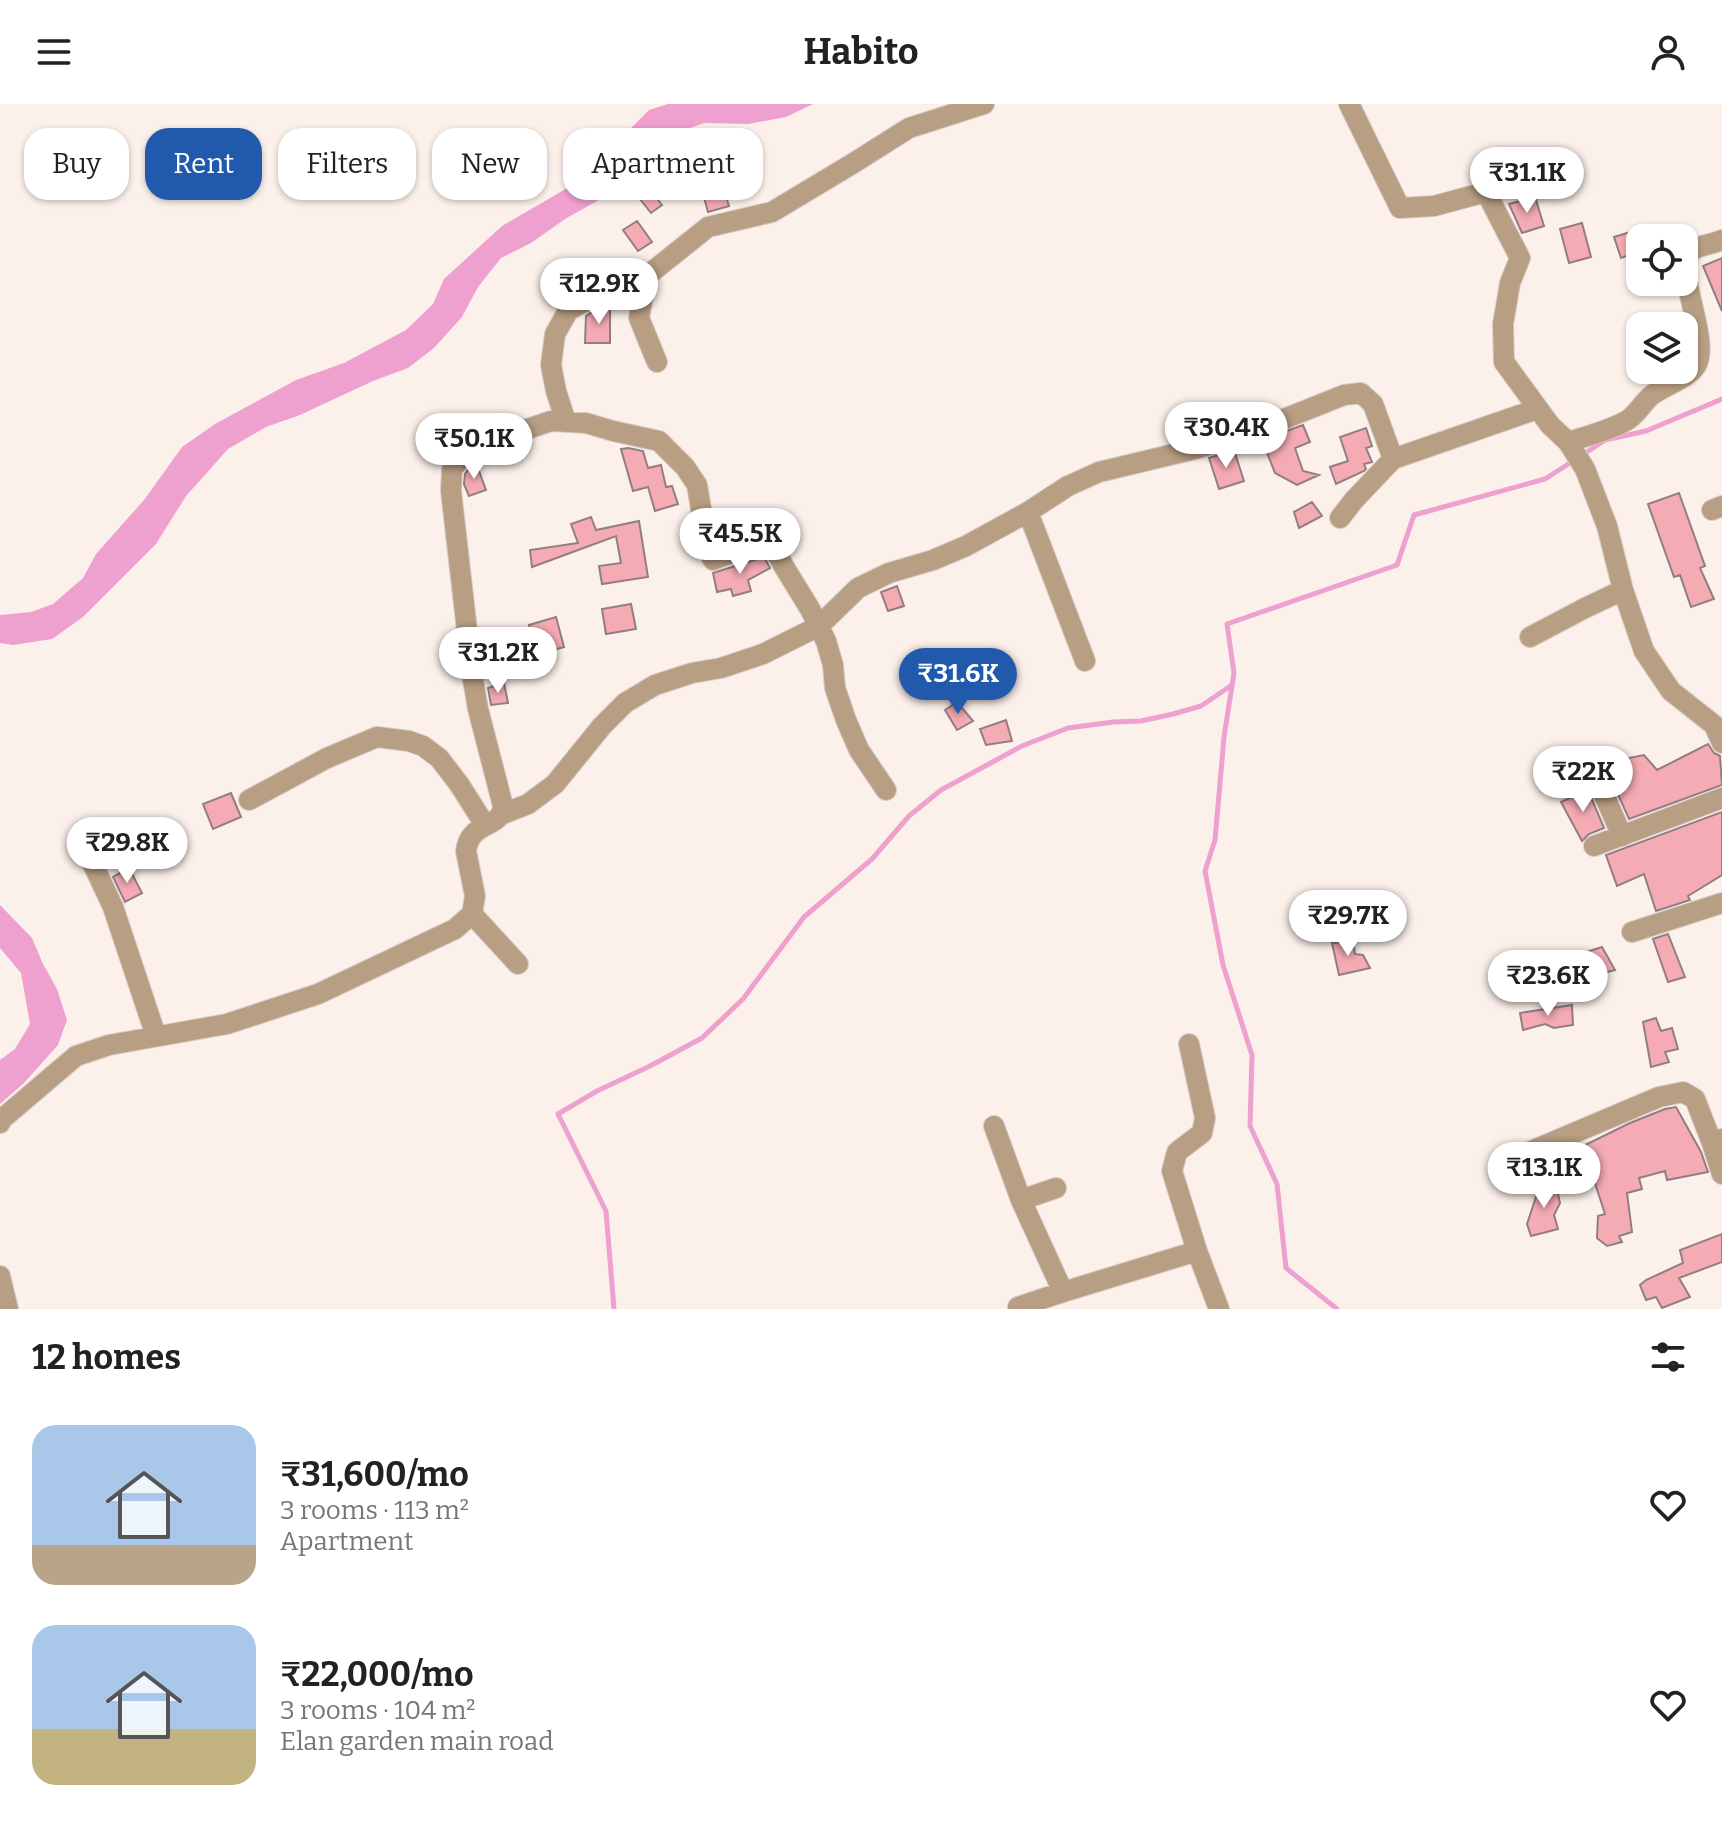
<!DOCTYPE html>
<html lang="en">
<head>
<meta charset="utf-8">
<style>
	body { margin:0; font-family:Bitter,serif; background:#f6f6f6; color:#222; height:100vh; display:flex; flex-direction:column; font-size:30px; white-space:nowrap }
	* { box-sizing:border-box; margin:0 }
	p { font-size:26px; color:#767676 }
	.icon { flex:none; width:44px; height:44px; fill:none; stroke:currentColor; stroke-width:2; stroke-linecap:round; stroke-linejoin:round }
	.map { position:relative; height:1205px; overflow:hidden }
	.sheet { display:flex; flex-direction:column; background:#fff; flex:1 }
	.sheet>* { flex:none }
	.banner { position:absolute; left:24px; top:24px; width:800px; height:72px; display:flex; gap:16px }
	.controls { position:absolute; left:1626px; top:120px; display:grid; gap:16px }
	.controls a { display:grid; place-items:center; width:72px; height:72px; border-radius:16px; background:#fff; box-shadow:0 2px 6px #0004; font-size:40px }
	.price { position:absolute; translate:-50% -68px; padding:0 18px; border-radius:28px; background:#fff; color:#222; font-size:26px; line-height:52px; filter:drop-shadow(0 2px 4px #0008) }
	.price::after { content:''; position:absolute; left:50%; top:48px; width:24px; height:18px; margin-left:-12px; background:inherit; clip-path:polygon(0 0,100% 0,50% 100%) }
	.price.active { background:#215aac; color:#fff }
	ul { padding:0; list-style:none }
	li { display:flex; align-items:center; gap:24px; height:200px; padding:0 32px }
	li span { display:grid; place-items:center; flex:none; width:224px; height:160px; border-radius:24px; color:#555 }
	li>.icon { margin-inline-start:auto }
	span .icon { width:96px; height:96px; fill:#fffc; stroke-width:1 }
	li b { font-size:34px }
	h2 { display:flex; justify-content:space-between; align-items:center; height:96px; padding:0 32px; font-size:34px }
	.pill { padding:0 28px; border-radius:24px; background:#fff; box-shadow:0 2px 6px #0004; font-size:28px; line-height:72px }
	.pill.active { background:#215aac; color:#fff }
	header { display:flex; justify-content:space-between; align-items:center; height:104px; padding:0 32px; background:#fff; font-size:36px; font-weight:700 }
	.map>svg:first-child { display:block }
</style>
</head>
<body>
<header><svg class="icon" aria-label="menu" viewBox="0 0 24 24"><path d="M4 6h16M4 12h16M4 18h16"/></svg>Habito<svg class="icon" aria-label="person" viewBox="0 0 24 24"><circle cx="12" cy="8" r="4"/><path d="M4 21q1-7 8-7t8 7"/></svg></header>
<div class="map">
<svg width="1722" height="1205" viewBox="0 0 1722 1205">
	<rect width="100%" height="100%" fill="#fcf0eb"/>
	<path fill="#eea0cf" d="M668,0H813L786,13L748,20L704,19L660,35L644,45L618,77L597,97L565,115L531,139L501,154L478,183L462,213L434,244L408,264L373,277L300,311L266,323L228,345L186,392L156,440L83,513L52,535L13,541L0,539V511L31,508L53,500L83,474L96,450L144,396L182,343L215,320L296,276L344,259L406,226L433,200L444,175L502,122L569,83L589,66L649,6Z
		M0,801L32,834L43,860L57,885L67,916L58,941L24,979L0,1000V956L15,945L30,920L21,869L0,844Z"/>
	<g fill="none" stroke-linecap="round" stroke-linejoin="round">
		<path stroke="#eea0cf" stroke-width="5" d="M1581,352L1605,336L1646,327L1722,295
			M614,1205L606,1107L558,1010L597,987L650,962L702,934L743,895L804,813L872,755L909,712L941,686L1022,642L1068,624L1113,618L1141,617L1173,610L1201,602L1232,581
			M1337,1205L1286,1164L1277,1080L1250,1022L1252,951L1223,861L1205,767L1215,736L1224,633L1234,569L1227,520L1397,461L1414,411L1545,375L1573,357"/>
	</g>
	<path fill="#f5abb4" stroke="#927e80" stroke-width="2" d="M639,71L662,101L651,109L628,80Z
		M722,80L729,102L708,108L702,86Z
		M1535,93L1544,122L1522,129L1509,100Z
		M637,117L652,138L638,147L623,126Z
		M1582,119L1591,153L1569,159L1560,125Z
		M1640,125V147L1621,154L1614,133Z
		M1722,154V207L1703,162Z
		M606,199H610V239H585L586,212Z
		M1303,321L1310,338L1295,344L1303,367L1319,371L1297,381L1275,369L1262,336Z
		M1366,324L1372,342L1366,344L1372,358L1364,360L1366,365L1364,367L1336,380L1330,363L1348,357L1340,333Z
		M628,344L643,347L648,364L661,361L666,383L672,382L678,400L655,407L648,383L633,387L621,345Z
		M1234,346L1244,377L1219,385L1209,354Z
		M476,359L486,386L469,392L464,380L465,370L472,361Z
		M1679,389L1705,462L1700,464L1714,495L1691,503L1680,471L1674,473L1648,400Z
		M1312,398L1322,412L1299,424L1294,408Z
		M591,413L596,426L639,417L648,473L602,480L599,462L621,459L616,432L532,463L530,446L578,439L571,420Z
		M764,453L770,464L748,476L751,487L733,492L731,485L717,488L713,469Z
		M897,482L904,502L888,507L881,488Z
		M631,500L636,525L606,530L602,505Z
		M556,513L564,543L537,551L529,521Z
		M504,579L508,599L491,601L488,584Z
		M957,598L973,617L957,626L945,606Z
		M1006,616L1012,637L986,641L980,625Z
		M1708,640L1714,649L1720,652L1722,681L1629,715L1614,681L1609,675L1604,659L1644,651L1657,666Z
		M1589,685L1590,691L1604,724L1589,730L1582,737L1561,698Z
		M231,689L241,713L213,725L203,700Z
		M1722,708V771L1688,792L1690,796L1656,807L1644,770L1617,782L1606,751Z
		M129,764L142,789L125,798L113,773Z
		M1668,830L1685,873L1668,878L1653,835Z
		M1353,837L1355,850L1363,851L1370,864L1339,871L1332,839Z
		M1602,843L1615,866L1584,874L1577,851Z
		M1572,901L1573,921L1554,924L1545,920L1523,926L1520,909Z
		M1656,914L1661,927L1672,924L1678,945L1665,948L1669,958L1651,963L1643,918Z
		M1676,1003L1701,1048L1708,1068L1667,1076L1665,1067L1639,1074L1642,1085L1627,1089L1632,1128L1619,1132L1622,1138L1607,1142L1597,1134L1598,1112L1605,1110L1583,1042L1630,1019L1665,1005Z
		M1555,1076L1560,1099L1554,1111L1558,1125L1531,1132L1527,1120L1540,1081Z
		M1722,1130V1158L1679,1174L1690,1193L1662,1204L1656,1193L1646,1196L1640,1181L1646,1176L1683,1159L1680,1146Z"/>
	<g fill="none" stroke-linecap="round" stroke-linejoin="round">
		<g stroke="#d7cbc7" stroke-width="22">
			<path id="minor" d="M1349,0L1400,104L1434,102L1486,88L1520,154L1510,179L1503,220L1504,258L1550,321L1568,338L1585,365L1607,422L1623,486L1644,547L1671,587L1714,621L1722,639
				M657,258L639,214L644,186L643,175L708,123L772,108L852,60L909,24L984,0
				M566,318L556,287L551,261L555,230L568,207L603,186L643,175
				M1568,338C1587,332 1608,327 1626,317C1637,311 1642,299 1652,291C1664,282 1691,273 1697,260C1710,232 1671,162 1693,146C1700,141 1713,140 1722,136
				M1712,406L1722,402
				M1028,408L1085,557
				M1340,414L1354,396L1393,355
				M1530,533L1585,504L1623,486
				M1602,686L1622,732
				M249,696L327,654L377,633L409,637L423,642L439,654L459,680L485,721
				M503,710L528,700L555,680L602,622L625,599L655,581L692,569L721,564L763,550L819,522L858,484L889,469L933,456L966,442L1028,408L1068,382L1099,368L1195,345L1279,317L1344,291L1361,289L1373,300L1393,355L1537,305
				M1594,742L1722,694
				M89,752L113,803L156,932
				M472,810L518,860
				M1632,828L1722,799
				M0,1019L2,1015L76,952L109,941L227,920L318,890L455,825L472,810L475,792L466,747C470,716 502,725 503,702L478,605L472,570L451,387L452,365L464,350L501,334L551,317L586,319L613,327L659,337L685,363L697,381L703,417V438L713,456L769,433L783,461L810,505L826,537L833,561L835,584L846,616L859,646L886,686
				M994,1022L1021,1096L1063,1188
				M1722,1035L1712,1039L1722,1070
				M1508,1057L1659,993L1683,988L1695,995L1712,1039
				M1021,1096L1056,1084
				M1197,1147L1219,1205
				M0,1172L8,1205
				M1018,1203L1063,1188L1197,1147L1172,1067L1177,1048L1202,1029L1205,1014L1189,940"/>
		</g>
		<use href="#minor" stroke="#b89e82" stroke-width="20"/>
	</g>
</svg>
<div class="controls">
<a><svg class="icon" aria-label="locate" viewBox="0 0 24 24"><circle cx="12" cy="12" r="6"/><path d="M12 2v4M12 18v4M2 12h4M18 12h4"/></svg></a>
<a><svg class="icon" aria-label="layers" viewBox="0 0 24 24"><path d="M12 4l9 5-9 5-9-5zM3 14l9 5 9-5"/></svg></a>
</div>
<b class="price" style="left:1527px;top:111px">₹31.1K</b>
<b class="price" style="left:599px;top:222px">₹12.9K</b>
<b class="price" style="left:1226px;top:366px">₹30.4K</b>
<b class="price" style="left:474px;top:377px">₹50.1K</b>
<b class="price" style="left:740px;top:472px">₹45.5K</b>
<b class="price" style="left:498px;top:591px">₹31.2K</b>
<b class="price active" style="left:958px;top:612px">₹31.6K</b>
<b class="price" style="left:1583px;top:710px">₹22K</b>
<b class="price" style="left:127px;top:781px">₹29.8K</b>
<b class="price" style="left:1348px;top:854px">₹29.7K</b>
<b class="price" style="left:1548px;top:914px">₹23.6K</b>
<b class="price" style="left:1544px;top:1106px">₹13.1K</b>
<div class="banner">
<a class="pill">Buy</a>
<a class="pill active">Rent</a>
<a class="pill">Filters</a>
<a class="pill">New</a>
<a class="pill">Apartment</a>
</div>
</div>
<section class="sheet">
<h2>12 homes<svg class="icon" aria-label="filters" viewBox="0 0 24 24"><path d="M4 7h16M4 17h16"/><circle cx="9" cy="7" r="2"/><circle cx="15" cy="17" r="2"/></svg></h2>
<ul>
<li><span style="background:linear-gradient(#a9c7e8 75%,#b9a48a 0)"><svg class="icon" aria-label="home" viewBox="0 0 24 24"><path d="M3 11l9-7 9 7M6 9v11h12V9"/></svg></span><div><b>₹31,600/mo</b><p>3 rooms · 113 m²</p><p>Apartment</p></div><svg class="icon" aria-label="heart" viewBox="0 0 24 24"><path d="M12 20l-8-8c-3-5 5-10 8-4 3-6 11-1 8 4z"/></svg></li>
<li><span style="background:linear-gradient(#a9c7e8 65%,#c2b280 0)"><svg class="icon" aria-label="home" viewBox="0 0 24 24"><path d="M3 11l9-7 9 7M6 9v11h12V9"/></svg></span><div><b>₹22,000/mo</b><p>3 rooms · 104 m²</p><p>Elan garden main road</p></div><svg class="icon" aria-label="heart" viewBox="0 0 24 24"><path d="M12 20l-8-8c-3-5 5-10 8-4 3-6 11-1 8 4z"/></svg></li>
</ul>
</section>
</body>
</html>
